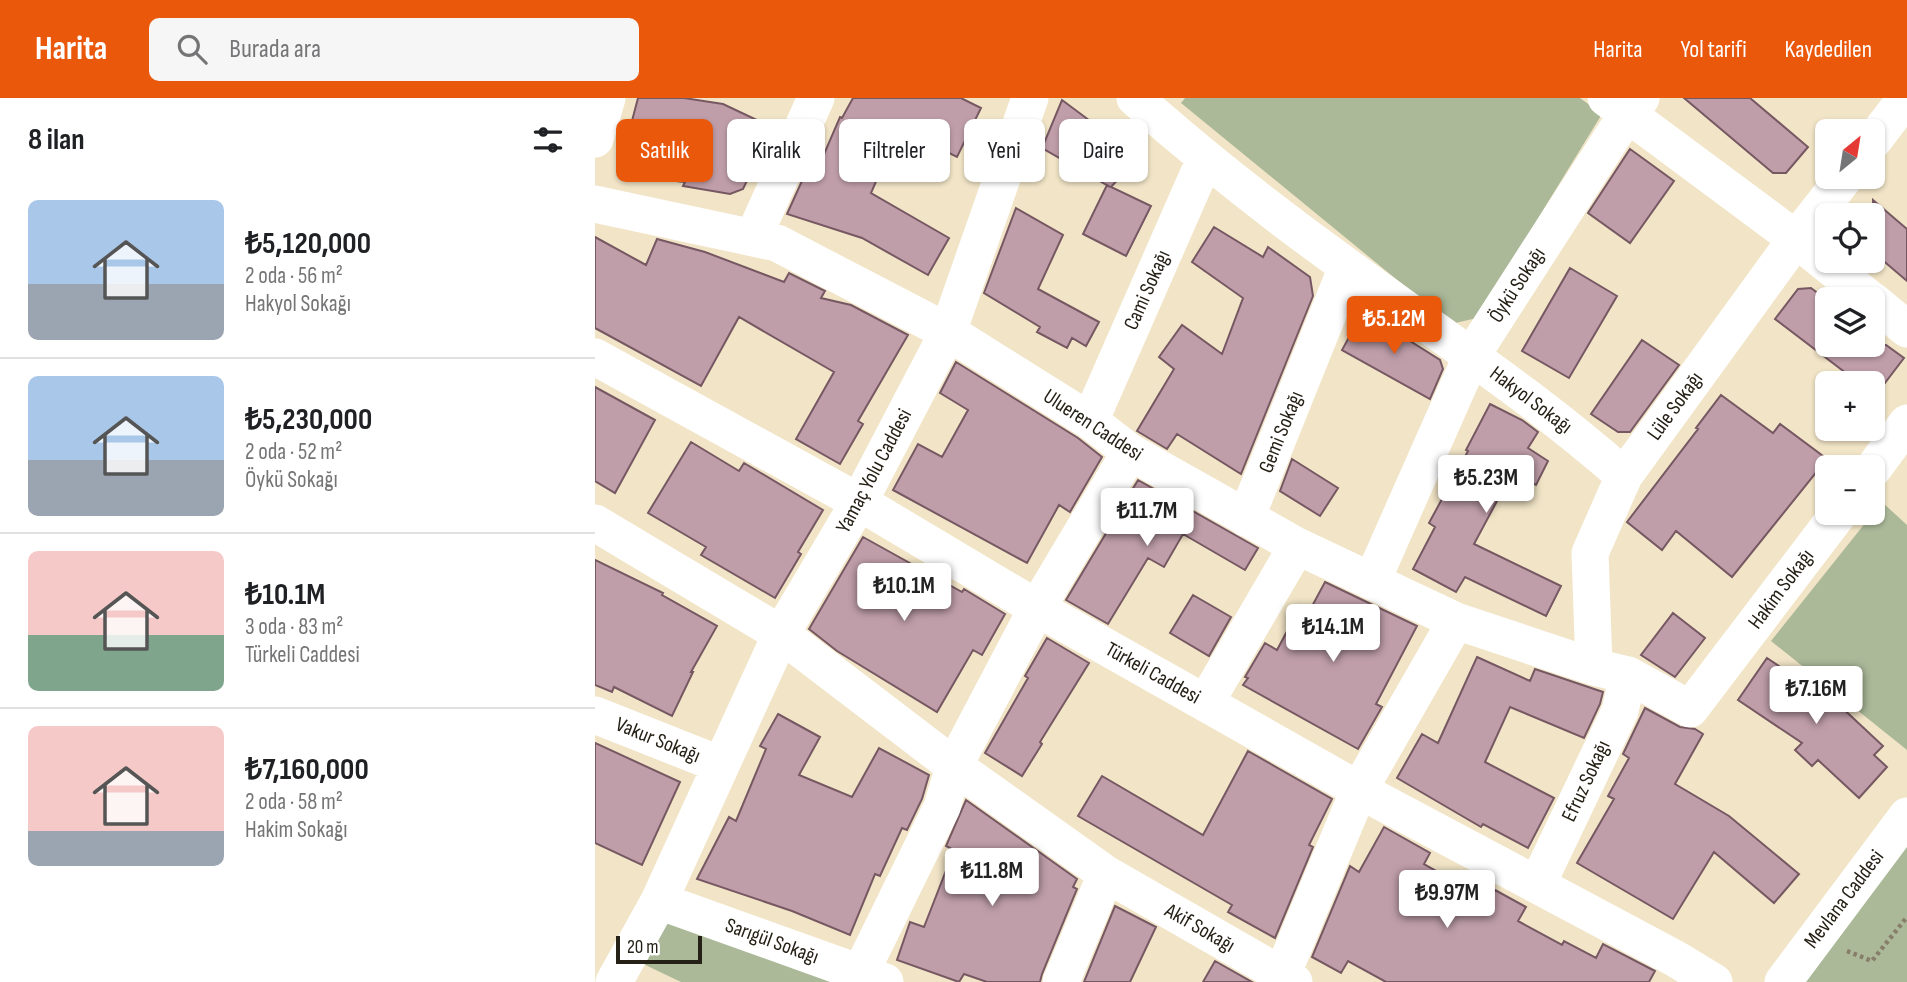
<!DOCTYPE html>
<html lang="tr">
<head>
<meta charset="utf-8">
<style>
	body { margin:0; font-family:"Sofia Sans Condensed",sans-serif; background:#f6f6f6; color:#202124; height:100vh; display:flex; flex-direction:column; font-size:26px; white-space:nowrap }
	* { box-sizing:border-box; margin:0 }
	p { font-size:23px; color:#757577 }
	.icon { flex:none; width:38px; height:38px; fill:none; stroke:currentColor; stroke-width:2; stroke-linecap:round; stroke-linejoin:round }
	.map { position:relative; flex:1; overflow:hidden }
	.side { display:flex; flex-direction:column; background:#fff; width:595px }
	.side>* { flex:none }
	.top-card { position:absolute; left:21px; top:21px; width:665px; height:63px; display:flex; gap:14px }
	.needle { width:46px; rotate:30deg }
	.buttons { position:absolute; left:1220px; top:21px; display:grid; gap:14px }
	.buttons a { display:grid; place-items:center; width:70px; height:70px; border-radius:10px; background:#fff; box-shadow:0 2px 5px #0004; font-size:35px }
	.scale { position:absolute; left:21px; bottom:18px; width:86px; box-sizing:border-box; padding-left:7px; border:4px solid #262116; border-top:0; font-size:19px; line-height:24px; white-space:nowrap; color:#262116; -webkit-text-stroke:5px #fff; paint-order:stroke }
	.price { position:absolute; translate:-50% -60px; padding:0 16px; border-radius:7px; background:#fff; color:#222; font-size:23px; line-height:46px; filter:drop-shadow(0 2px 4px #0008) }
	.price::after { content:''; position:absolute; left:50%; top:42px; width:21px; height:16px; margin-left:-10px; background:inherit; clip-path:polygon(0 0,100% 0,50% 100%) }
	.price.active { background:#ea580c; color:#fff }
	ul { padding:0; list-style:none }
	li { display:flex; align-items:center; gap:21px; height:175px; padding:0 28px }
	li+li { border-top:2px solid #e0e0e0 }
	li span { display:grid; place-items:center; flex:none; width:196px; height:140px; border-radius:10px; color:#555 }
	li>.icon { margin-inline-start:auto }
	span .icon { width:84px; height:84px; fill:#fffc; stroke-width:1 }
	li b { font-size:30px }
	h2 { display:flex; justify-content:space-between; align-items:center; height:84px; padding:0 28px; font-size:30px }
	.chip { padding:0 24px; border-radius:10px; background:#fff; box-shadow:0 2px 5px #0004; font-size:24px; line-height:63px }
	.chip.active { background:#ea580c; color:#fff }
	header { display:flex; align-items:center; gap:42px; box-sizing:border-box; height:98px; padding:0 35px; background:#ea580c; color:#fff }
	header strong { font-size:33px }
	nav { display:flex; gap:38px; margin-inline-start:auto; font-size:24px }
	.search { width:490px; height:63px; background:#f6f6f6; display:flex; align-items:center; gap:18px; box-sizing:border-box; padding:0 24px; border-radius:10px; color:#757577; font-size:26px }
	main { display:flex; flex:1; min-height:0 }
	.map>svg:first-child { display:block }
</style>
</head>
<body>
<header>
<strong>Harita</strong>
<div class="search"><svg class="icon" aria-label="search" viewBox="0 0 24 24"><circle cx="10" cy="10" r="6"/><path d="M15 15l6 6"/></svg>Burada ara</div>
<nav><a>Harita</a><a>Yol tarifi</a><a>Kaydedilen</a></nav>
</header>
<main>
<section class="side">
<h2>8 ilan<svg class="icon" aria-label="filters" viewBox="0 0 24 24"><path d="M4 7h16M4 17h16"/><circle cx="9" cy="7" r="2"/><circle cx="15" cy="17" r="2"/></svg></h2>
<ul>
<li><span style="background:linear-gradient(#a9c7e8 60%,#9aa5b1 0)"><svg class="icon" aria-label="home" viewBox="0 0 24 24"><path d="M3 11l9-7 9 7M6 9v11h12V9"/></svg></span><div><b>₺5,120,000</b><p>2 oda · 56 m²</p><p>Hakyol Sokağı</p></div></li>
<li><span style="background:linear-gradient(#a9c7e8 60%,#9aa5b1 0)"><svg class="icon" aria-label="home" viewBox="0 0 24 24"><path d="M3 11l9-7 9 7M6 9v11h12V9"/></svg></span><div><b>₺5,230,000</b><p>2 oda · 52 m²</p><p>Öykü Sokağı</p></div></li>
<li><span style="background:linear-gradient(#f6c9c9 60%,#7fa58c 0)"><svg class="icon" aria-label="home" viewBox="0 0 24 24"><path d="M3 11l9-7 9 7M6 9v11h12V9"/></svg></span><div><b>₺10.1M</b><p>3 oda · 83 m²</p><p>Türkeli Caddesi</p></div></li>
<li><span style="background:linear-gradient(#f6c9c9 75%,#9aa5b1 0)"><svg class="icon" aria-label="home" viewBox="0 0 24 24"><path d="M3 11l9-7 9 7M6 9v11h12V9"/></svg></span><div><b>₺7,160,000</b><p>2 oda · 58 m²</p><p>Hakim Sokağı</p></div></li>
</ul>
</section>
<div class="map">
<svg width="1312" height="884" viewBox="0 0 1312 884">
	<rect width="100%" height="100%" fill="#f2e5c7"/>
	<path fill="#abb999" d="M590,0H985L1007,16L882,220L856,226L586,5Z
		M1287,404L1312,427V652L1176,543Z
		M1312,737V884H1210Z
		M69,816L248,884H86L42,863Z"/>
	<path fill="#bf9ea9" stroke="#765862" stroke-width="2" d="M43,0H89L128,6L164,23L160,31L174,37L148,91L135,96L88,88L90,84L28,77L32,42Z
		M258,0H366L386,10L362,59L304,30L276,95L354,140L333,177L267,140L192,116L211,74L220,77L245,19L247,20Z
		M1089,0H1155L1213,49L1191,75H1178Z
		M467,2L522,43L524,41L544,58L516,89L556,108L531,158L488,136L512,87L515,89L447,50Z
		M1035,51L1079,83L1035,145L993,115Z
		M1278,102L1312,131V183L1278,154Z
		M421,110L468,137L443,191L504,224L491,248L477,240L472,250L442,234L445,229L389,195Z
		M619,129L668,159L673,149L715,179L718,198L646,376L582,336L572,351L542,333L579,271L564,259L587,227L627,256L648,200L597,164Z
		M0,139L51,167L62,141L110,154L189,184L194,175L230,193L226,200L256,207L313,237L263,323L268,326L245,366L201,341L239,274L144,219L106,288L0,230Z
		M975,170L1022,198L974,280L927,253Z
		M1216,190L1232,202V247H1291L1309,260L1280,298L1278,296V285H1264L1180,221L1203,191Z
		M774,217L845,262L848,271L835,301L747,252L764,221Z
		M1047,242L1084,267L1035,334H1023L996,316Z
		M361,264L483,340L507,359L475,414L464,407L432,465L298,392L323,346L347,359L373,312L345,295Z
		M0,289L60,322L20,395L0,383Z
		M1126,297L1178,335L1185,326L1232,361L1137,479L1081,433L1067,452L1032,424L1103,331L1101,330Z
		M895,306L927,322L943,334L933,350L953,363L941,387L917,375L879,446L966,488L951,518L870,479L861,494L818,471L840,429L834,425L873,353L871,352Z
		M96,344L144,373L149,365L228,412L203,454L206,456L180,500L106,457L111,449L53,415Z
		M697,361L743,390L725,418L685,393Z
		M543,382L663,450L650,472L588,436L569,469L553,460L513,526L471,502Z
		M268,439L367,494L369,491L410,516L387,557L378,552L342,614L242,553L214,531Z
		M0,462L68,495L67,497L122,528L96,574H98L77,618L19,589L17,594L0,587Z
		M730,484L822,528L781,606L787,609L763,651L648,587L653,580L650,579L670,545L682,552L706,507L715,512Z
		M598,497L636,519L614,558L575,535Z
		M1078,515L1110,540L1080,579L1046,557Z
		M452,540L494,565L445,644L447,646L427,678L390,655L433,580L430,578Z
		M882,559L935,583L940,571L1008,594L1005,606L989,640L915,609L890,664L959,700L933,750L888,726L886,729L802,680L827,636L843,645Z
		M1172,560L1242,607L1243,606L1288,648L1279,657L1292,669L1264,700L1223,662L1217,668L1200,652L1207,645L1143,602Z
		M1050,610L1085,629L1100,631L1108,636L1080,686L1134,718L1204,776L1179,805L1119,754L1078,821L982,765L1019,701L1013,698L1034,660L1028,656Z
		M183,616L225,639L204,677L257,699L284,650L334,677L327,701L312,732L307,730L285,778L280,776L255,837L197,813L102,781L134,719L141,723L171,651L165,648Z
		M0,645L85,684L47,767L0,745Z
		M653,653L737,701L714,747L718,749L680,840L633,814L637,807L483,718L507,678L608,737Z
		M371,702L482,781L478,789L482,791L447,876L445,884H392L369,876L364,884L302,862L315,824L329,829L359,752L351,748Z
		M789,729L835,755L829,766L895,803L900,792L931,809L923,823L967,847L969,843L1001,860L1008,846L1060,873L1054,884H791L753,863L746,875L717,859L755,768L764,774Z
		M520,808L561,829L535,884H489Z
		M620,863L657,884H608Z"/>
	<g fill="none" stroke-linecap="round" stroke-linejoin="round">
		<path stroke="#877e6a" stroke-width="4.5" stroke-dasharray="3.5 3.5" stroke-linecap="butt" d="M1252,853L1277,863L1312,819"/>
		<path stroke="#fff" stroke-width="37" d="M540,0C608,60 679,116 753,169C846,238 942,301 1029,378
			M1011,0L1201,141L1275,201
			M0,41L12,0
			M1278,43L1311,0
			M0,106L182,145L353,234L495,323L535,354L702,448L861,523L999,569L1033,577L1095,611L1244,415
			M158,140L221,0
			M1278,203L1312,231
			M0,259L264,404L442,510L764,692L1081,861L1119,884
			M495,323L610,61
			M1278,371L1312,325
			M651,420L752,169
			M0,425L186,536L359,668L442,510L535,354
			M777,483L877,257L1032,16L1046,0
			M999,569L995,455L1029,378L1201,141L1250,79
			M611,604L702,448
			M0,617L126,667
			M511,776L699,884
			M942,787L1025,613L1033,577
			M64,803L290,884
			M19,884L64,803L186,536L264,404L353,234L435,0
			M261,884L347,709L359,668L511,776L466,884
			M684,884L764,692L861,523
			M1188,884L1312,718"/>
	</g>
	<g text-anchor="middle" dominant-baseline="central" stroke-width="6" stroke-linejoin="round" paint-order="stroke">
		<g font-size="21" fill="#262116" stroke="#fff">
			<text transform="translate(922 187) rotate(-57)">Öykü Sokağı</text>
			<text transform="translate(552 192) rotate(-66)">Cami Sokağı</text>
			<text transform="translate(936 302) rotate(37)">Hakyol Sokağı</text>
			<text transform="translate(1080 308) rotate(-54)">Lüle Sokağı</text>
			<text transform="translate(498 327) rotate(33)">Ulueren Caddesi</text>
			<text transform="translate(686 334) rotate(-68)">Gemi Sokağı</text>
			<text transform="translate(279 373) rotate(-62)">Yamaç Yolu Caddesi</text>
			<text transform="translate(1186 491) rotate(-53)">Hakim Sokağı</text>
			<text transform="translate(558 575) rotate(29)">Türkeli Caddesi</text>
			<text transform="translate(63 642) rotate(22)">Vakur Sokağı</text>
			<text transform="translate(991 683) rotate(-65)">Efruz Sokağı</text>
			<text transform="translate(1249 801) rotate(-53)">Mevlana Caddesi</text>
			<text transform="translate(605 830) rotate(30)">Akif Sokağı</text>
			<text transform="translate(177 843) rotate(20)">Sarıgül Sokağı</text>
		</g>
	</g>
</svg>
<div class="buttons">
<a><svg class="needle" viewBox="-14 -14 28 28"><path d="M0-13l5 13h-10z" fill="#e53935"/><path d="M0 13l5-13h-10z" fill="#757577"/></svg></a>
<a><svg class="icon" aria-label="locate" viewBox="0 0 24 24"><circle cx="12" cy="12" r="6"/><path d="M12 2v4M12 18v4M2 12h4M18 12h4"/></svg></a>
<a><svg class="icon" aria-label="layers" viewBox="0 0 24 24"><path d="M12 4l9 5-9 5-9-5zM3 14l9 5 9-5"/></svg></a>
<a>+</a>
<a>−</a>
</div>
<div class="scale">20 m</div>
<b class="price active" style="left:799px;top:258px">₺5.12M</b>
<b class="price" style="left:891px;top:417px">₺5.23M</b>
<b class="price" style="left:552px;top:450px">₺11.7M</b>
<b class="price" style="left:309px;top:525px">₺10.1M</b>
<b class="price" style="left:738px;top:566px">₺14.1M</b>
<b class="price" style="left:1221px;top:628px">₺7.16M</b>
<b class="price" style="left:397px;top:810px">₺11.8M</b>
<b class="price" style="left:852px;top:832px">₺9.97M</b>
<div class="top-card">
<a class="chip active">Satılık</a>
<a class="chip">Kiralık</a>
<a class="chip">Filtreler</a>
<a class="chip">Yeni</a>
<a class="chip">Daire</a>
</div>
</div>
</main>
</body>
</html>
